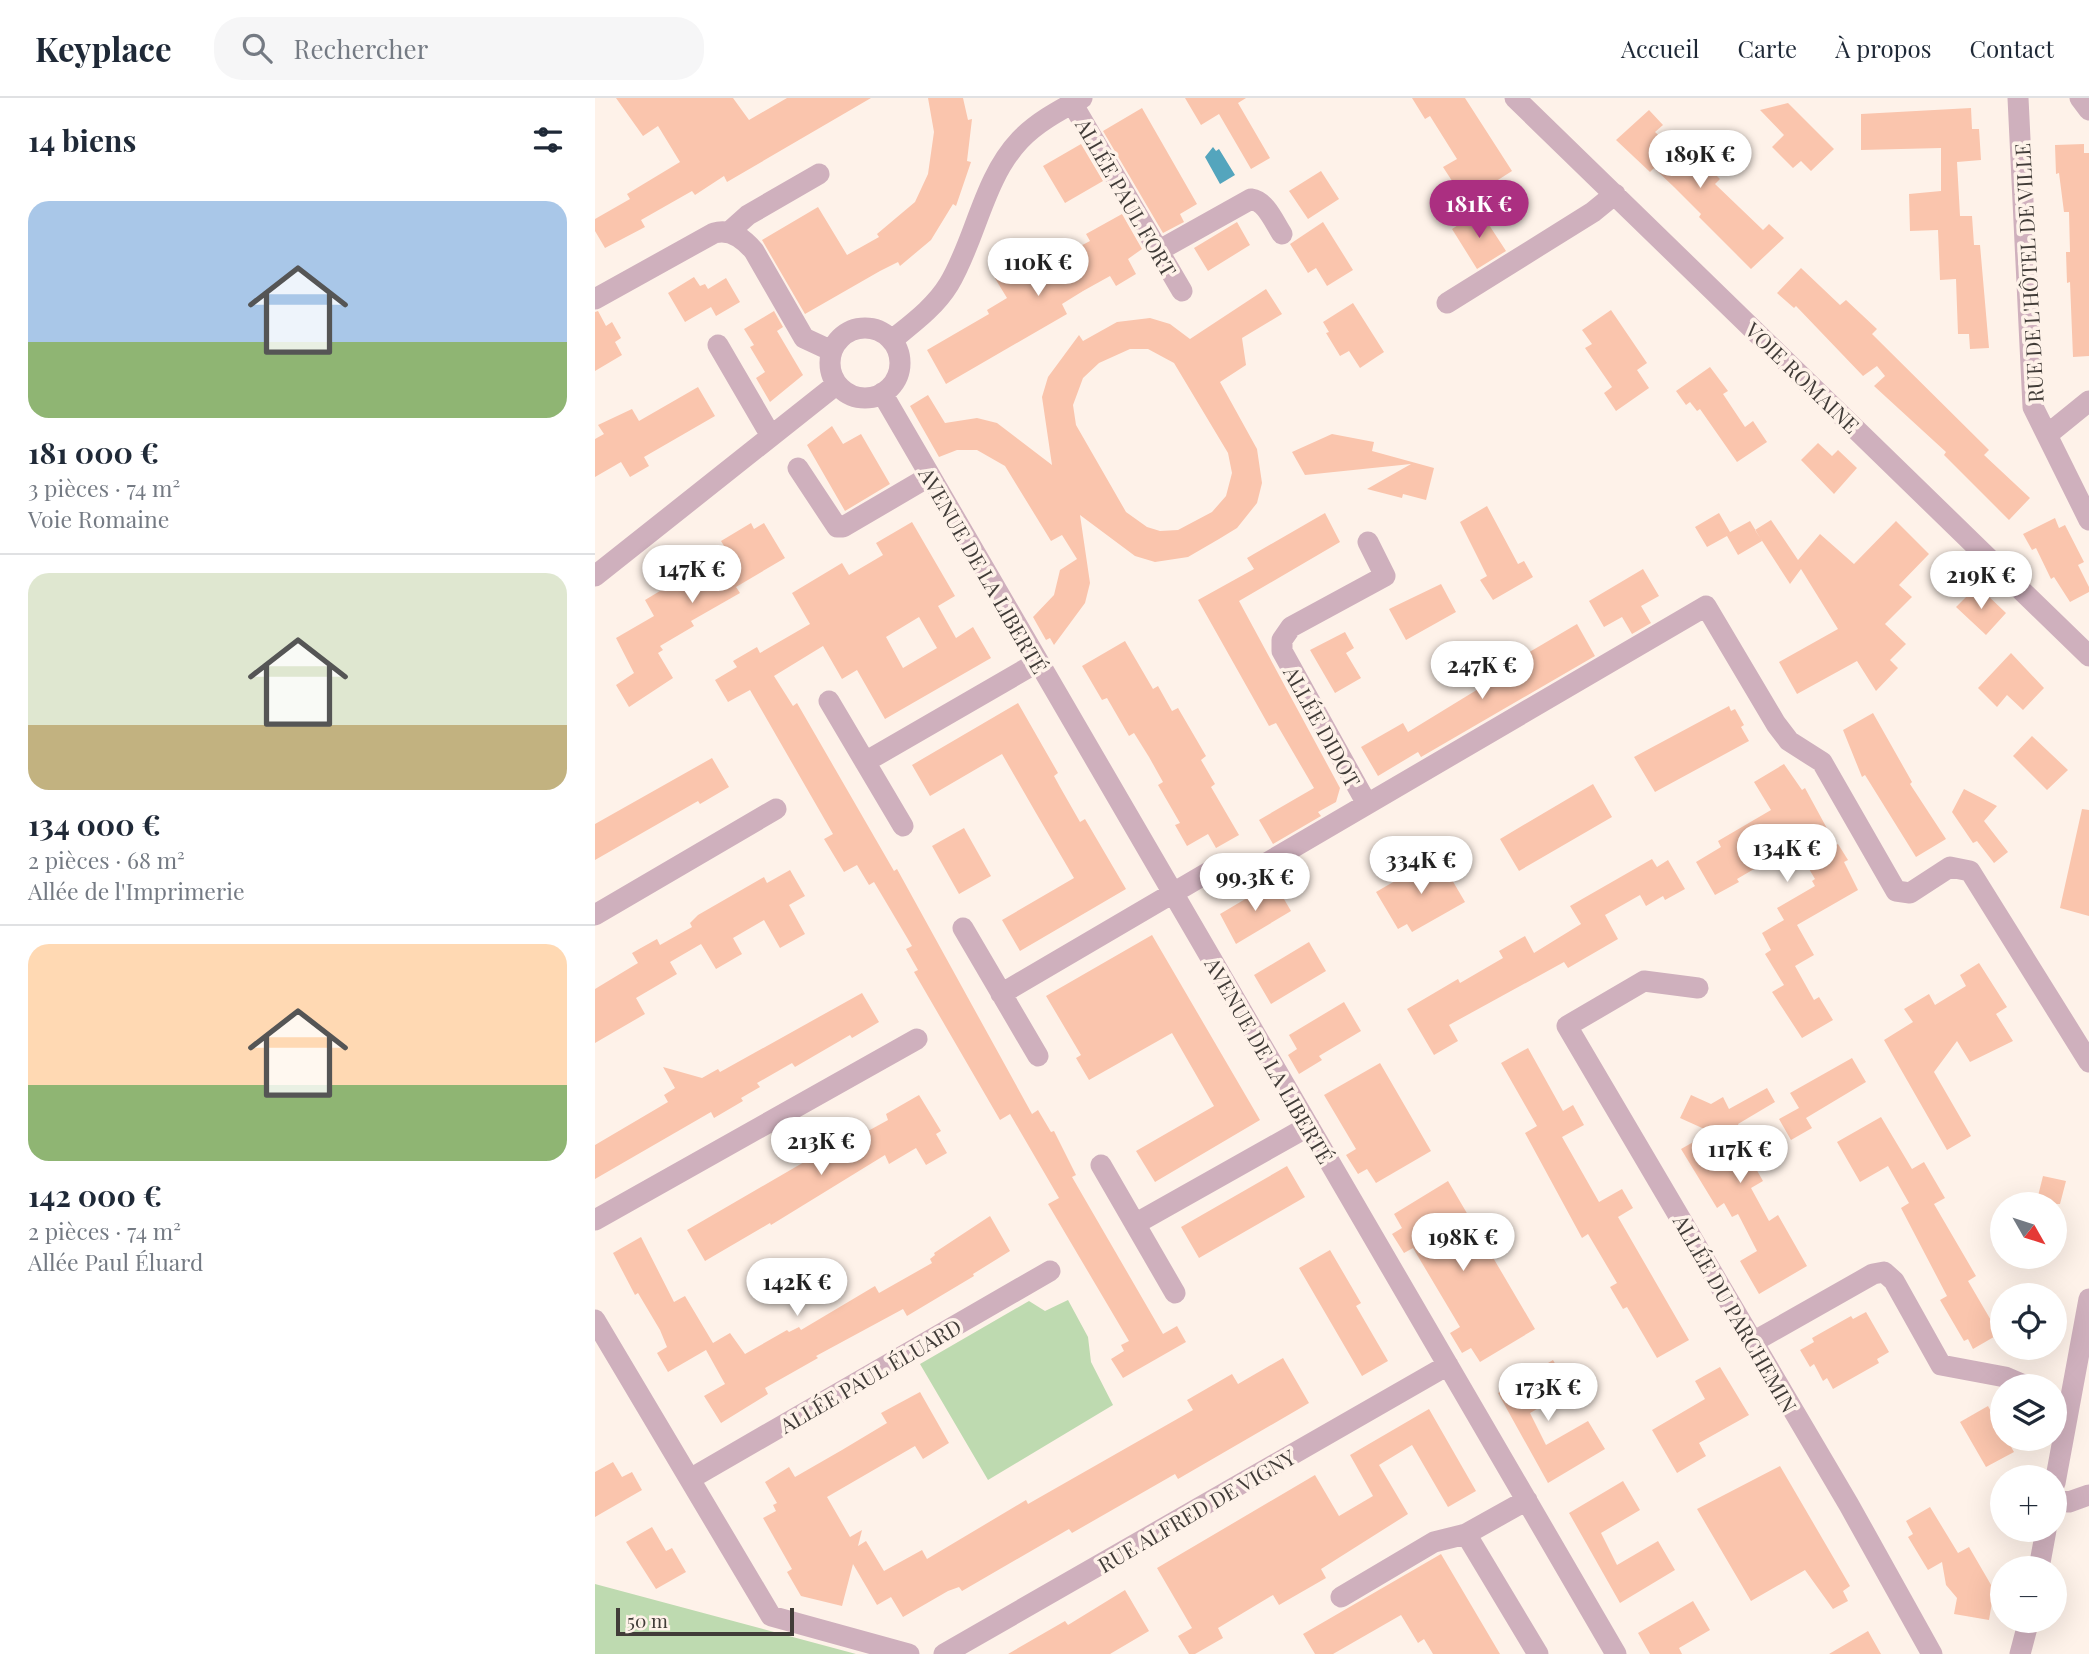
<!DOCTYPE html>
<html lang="fr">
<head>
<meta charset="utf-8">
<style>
	body { margin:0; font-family:"Playfair Display",serif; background:#f6f6f7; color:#1f2937; height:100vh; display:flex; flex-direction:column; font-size:26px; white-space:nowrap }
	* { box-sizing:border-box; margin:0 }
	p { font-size:23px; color:#747a83 }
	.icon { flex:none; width:38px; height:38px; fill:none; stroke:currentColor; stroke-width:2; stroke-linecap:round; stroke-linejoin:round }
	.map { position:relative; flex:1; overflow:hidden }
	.drawer { display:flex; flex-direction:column; background:#fff; width:595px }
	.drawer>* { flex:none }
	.needle { width:46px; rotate:129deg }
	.controls { position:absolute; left:1395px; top:1094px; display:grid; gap:14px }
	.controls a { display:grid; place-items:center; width:77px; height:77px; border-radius:50%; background:#fff; box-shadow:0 7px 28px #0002; font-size:35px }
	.scale { position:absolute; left:21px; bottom:18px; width:178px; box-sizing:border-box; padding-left:7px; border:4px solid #413c38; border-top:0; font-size:19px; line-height:24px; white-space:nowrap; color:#413c38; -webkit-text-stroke:5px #fef2e9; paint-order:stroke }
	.price { position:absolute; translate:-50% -60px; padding:0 16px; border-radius:24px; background:#fff; color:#222; font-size:23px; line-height:46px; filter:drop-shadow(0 2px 4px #0008) }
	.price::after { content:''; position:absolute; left:50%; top:42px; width:21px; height:16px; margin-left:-10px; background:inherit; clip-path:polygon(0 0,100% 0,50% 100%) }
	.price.active { background:#ab2f81; color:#fff }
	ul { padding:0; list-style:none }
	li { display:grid; align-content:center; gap:14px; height:371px; padding:0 28px }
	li+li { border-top:2px solid #e0e1e3 }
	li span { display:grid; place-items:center; height:217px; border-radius:21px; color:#555 }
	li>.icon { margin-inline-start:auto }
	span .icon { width:126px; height:126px; fill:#fffc; stroke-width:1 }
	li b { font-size:30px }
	h2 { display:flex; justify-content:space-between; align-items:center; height:84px; padding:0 28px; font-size:30px }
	header { display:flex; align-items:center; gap:42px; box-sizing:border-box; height:98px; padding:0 35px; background:#fff; border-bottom:2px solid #e0e1e3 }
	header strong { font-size:33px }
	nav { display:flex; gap:38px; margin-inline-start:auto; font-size:24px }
	.search { width:490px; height:63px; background:#f6f6f7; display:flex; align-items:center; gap:18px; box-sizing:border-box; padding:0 24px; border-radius:28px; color:#747a83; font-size:26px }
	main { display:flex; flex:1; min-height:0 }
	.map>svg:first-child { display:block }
</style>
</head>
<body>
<header>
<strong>Keyplace</strong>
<div class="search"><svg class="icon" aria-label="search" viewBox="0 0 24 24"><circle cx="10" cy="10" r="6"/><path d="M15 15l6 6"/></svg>Rechercher</div>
<nav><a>Accueil</a><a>Carte</a><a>À propos</a><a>Contact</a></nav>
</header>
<main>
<section class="drawer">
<h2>14 biens<svg class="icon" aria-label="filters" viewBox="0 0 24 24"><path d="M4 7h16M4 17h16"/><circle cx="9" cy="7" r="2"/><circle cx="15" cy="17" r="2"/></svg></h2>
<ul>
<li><span style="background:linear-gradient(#a9c7e8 65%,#8fb573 0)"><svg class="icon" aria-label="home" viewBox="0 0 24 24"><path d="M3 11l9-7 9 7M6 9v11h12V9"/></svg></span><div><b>181 000 €</b><p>3 pièces · 74 m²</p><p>Voie Romaine</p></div></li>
<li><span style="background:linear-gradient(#dfe7d0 70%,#c2b280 0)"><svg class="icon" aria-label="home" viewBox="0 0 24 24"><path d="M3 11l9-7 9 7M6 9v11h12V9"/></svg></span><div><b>134 000 €</b><p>2 pièces · 68 m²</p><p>Allée de l'Imprimerie</p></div></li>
<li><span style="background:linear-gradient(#ffd9b3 65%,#8fb573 0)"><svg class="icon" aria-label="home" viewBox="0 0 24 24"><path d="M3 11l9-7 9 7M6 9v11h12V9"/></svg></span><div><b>142 000 €</b><p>2 pièces · 74 m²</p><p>Allée Paul Éluard</p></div></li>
</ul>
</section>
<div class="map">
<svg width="1494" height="1556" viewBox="0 0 1494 1556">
	<rect width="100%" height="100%" fill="#fef2e9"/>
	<path fill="#bedab0" d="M473,1202L493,1239L496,1264L518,1307L393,1382L325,1266L434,1203L450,1213Z
		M0,1486L261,1556H0Z"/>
	<path fill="#54a5bd" d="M618,49L621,53L624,51L640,77L625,86L610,59Z"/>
	<path fill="#fac5ad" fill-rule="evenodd" d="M21,0H138L154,22L192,0H276L132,84L129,78L100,97L97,93L46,122L50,129L10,150L0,133V121L35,101L32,96L85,64L63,28L48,38Z
		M333,0H368L373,22L377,21L372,63L376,64L361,108L358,106L336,142L305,168L303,164L285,173L210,216L167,142L223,109L252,157L284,139L282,136L320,104L333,76L339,34Z
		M590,0H651L643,5L675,60L656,71L624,16L606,27Z
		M817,0H870L917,73L870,103L848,69L862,61L835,18L830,21Z
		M1193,5L1239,51L1216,73L1206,63L1198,70L1177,49L1189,37L1165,12Z
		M547,10L602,106L585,116L589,124L568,135L508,33Z
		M1376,10L1377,31H1384L1386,62L1362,64L1365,118H1377L1379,147H1385L1394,250L1375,251L1374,236H1363L1361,181L1345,182L1343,132L1315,133L1314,96L1346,93V50L1266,52V16Z
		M1054,12L1068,27L1060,34L1087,59L1097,49L1119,70L1116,72L1125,81L1120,86L1168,132L1174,126L1189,140L1156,171L1104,119L1106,116L1079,89L1059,70L1055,74L1021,42Z
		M486,46L508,83L470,105L448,68Z
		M1489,46V55H1494V258L1478,259L1475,184L1472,185L1471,154H1475L1474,114H1469L1464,75L1461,76L1460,47Z
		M726,73L744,101L713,121L694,93Z
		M885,113L911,153L882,171L857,131Z
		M527,116L547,151L533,161L541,176L521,188L515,178L488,193L467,206L472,216L351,286L332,252L394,216L392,212L412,200L398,177L416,166L424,180L495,143L491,136Z
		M642,124L655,147L613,173L599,150Z
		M728,124L758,172L732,188L721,170L713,175L695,146Z
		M1206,170L1245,207L1251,202L1282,231L1277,236L1394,352L1389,357L1435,400L1414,422L1349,357L1351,354L1279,288L1290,278L1282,268L1268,278L1201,208L1199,210L1182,195Z
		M99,179L105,188L110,186L113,191L131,180L145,204L121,218L116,209L90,224L73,195Z
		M671,191L687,216L647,240L651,267L625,284L662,351L667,385L662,405L642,430L624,441L593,459L560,464L540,458L485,417L495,485L490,505L459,547L455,540L451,542L438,519L459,497L465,472L482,461L467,437L456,443L410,368L382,352H362L344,359L315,308L333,297L350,325L382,320L402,325L457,367L447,299L453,279L484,237L488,243L522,224L555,220L575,226L595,241ZM535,251H553L579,265L633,355L637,375L631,398L617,414L583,432L565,433L552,429L531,414L481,327L478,307L488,280L504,265Z
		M758,205L789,254L765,270L754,253L745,258L731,235L734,234L728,224Z
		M1016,212L1052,265L1042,272L1054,290L1021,313L1009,295L1017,289L990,250L997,246L987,232Z
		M3,213L11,228L17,224L26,240L20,244L27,257L0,273V214Z
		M179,213L188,229L182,233L208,277L175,304L161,280L170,274L155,249L159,247L149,231Z
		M1115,269L1133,293L1128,296L1150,329L1158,323L1172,344L1142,364L1105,311L1102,313L1095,304L1091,307L1081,293Z
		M103,289L120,318L49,359L54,368L35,379L26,364L0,379V341L9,336L3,327L37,311L44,323Z
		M237,328L248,346L266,336L295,386L250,413L212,347Z
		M737,336L779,344L777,353L839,370L831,402L808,396L807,400L772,391L816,366L710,377L697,354Z
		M1223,345L1237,358L1243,352L1262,370L1239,396L1206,362Z
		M892,408L923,466L929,463L938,479L898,502L885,482L892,478L865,424Z
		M730,415L745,444L644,503L745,690L741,704L723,714L726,718L678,746L664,722L719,690L681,625L674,628L603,502L659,471L652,460Z
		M1124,415L1135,434L1155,423L1167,443L1143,457L1132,438L1112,449L1100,429Z
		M1460,420L1464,430L1470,427L1489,464L1483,467L1494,489V494L1475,504L1459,479L1456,481L1441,450L1437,452L1428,436Z
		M1176,422L1203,462L1225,436L1259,466L1301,423L1334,456L1304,487L1317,499L1290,526L1311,546L1295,562L1303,570L1281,593L1262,563L1202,596L1184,564L1243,531L1206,471L1195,486L1160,432Z
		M317,424L360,498L343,508L361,540L378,529L396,560L290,621L262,572L247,581L228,548L179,578L198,608L202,605L299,773L302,771L437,1016L443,1012L456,1034L459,1033L481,1077L477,1079L568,1236L582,1228L591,1244L528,1280L516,1261L529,1253L526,1247L534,1243L453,1106L464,1100L415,1016L405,1022L319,874L323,872L311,851L317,848L279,784L274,787L262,767L249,774L229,741L238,736L155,592L133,604L120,582L142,569L138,563L162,549L165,555L215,526L197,495L247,465L254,477L288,457L281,445ZM324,519L342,550L308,570L291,539Z
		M156,425L159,431L169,425L190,460L141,489L145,495L96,523L99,528L65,548L68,552L63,555L78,580L34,609L21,587L39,575L21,540L59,518L50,502L85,481L82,476L129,448L126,443Z
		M1048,471L1064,498L1046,508L1056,525L1037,536L1027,519L1009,529L994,503Z
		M846,486L861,514L811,542L794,511Z
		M1387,492L1411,515L1391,537L1361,509L1376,494L1381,499Z
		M982,526L1000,558L826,659L823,654L783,678L766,649L808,625L813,634L929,563L926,559Z
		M750,534L759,550L751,555L766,580L740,595L715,552Z
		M530,543L558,591L563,588L577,613L583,610L611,658L606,662L620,686L616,689L644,737L621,750L613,736L592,748L580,727L585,725L563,687L568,684L554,659L539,635L534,638L512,600L507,602L487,568Z
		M1416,555L1449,590L1428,612L1412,597L1402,609L1383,590Z
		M423,605L463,675L459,678L465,689L485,724L490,721L531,791L425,853L407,822L479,780L441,715L407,656L335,698L317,667Z
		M1134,608L1136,613L1140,611L1149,627L1146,629L1154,643L1060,694L1039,659Z
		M1278,615L1317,684L1315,686L1351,741L1321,759L1270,677L1267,679L1248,632Z
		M1437,638L1473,672L1452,692L1418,658Z
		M117,660L134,689L105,706L103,703L0,762V726Z
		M1189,666L1207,692L1210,690L1241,747L1243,746L1253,762L1249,764L1263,792L1202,827L1219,857L1200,868L1219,902L1224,899L1238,922L1207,940L1177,894L1189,887L1170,856L1176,852L1167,835L1189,822L1182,810L1220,788L1217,783L1220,781L1198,744L1157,768L1159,771L1142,781L1144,784L1120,797L1101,764L1126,749L1123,743L1176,712L1159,684Z
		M998,686L1017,719L924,773L905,741Z
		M1369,691L1402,708L1389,723L1413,754L1399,765L1382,743L1378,745L1357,714Z
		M1487,711L1494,712V818L1465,810Z
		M369,730L396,778L364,796L337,748Z
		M843,758L870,804L817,834L812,826L803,831L781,794Z
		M1057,761L1062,769L1073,762L1090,791L1070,802L1068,798L1051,808L1045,797L1010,817L1023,841L973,870L969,864L854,927L863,943L839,957L812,911L863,881L865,885L908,860L904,853L930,838L939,855L986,826L975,808Z
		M195,772L210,798L194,807L210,836L185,850L169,822L138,840L147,856L121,871L106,846L75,864L82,876L41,900L50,916L0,945V891L43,865L37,855L62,841L65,847L97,829L95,825L103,817L169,779L172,785Z
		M679,784L696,813L641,846L625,816Z
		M557,837L665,1022L560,1084L541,1053L619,1008L577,935L494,982L481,960L486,957L451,898Z
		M714,844L731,873L676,906L659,877Z
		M1384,865L1412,909L1401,916L1418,943L1375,964L1362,943L1339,974L1376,1038L1352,1052L1289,942L1318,924L1309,911L1334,896L1340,907L1371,888L1365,877Z
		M267,895L284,924L257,940L255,937L200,969L197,965L162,985L165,989L146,1000L148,1003L119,1020L116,1014L0,1081V1047L73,1004L69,997L80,990L68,969L107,980L123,971L125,974Z
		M749,904L766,933L724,958L727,962L704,976L693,957L702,951L694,937Z
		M933,950L968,1013L978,1007L989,1027L967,1039L1004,1104L1027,1091L1038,1110L1023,1119L1094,1242L1062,1260L1032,1209L1028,1211L1015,1189L1022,1185L993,1136L987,1140L930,1035L942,1028L906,965Z
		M1257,960L1271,984L1211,1020L1217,1030L1196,1042L1184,1021L1204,1010L1195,995Z
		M785,965L836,1053L781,1085L772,1071L763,1076L751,1057L761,1051L729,997Z
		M1172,990L1180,1004L1143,1026L1145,1031L1140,1034L1168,1083L1156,1090L1174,1123L1183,1117L1212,1168L1164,1196L1145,1163L1162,1153L1143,1116L1137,1119L1129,1105L1122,1110L1086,1051L1116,1034L1085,1020L1096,997L1116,1006L1128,999L1134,1011Z
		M324,997L346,1033L341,1036L352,1055L331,1067L321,1050L294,1066L290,1057L176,1127L175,1125L110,1163L92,1132L247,1042L249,1045L264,1038L293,1022L291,1016Z
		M1286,1019L1317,1071L1329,1064L1350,1100L1339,1106L1381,1178L1373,1183L1404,1236L1378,1251L1373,1241L1369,1243L1345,1202L1352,1198L1306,1110L1314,1105L1293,1068L1265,1084L1242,1044Z
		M692,1068L710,1099L604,1160L586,1129Z
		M1448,1078L1471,1083L1465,1106H1441Z
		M853,1083L940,1231L885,1264L876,1250L867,1255L855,1235L865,1229L818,1150L809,1155L797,1136L807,1130L799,1116Z
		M395,1118L415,1153L378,1176L379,1178L312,1218L308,1211L221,1258L223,1260L170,1290L173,1296L126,1325L109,1298L130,1286L111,1252L73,1274L62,1255L72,1249L65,1232L43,1195L40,1197L18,1155L46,1139L79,1204L90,1198L118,1245L135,1235L150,1256L192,1232L194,1234L204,1229L206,1232L280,1188L284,1195L337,1165L335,1161L340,1157L339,1155Z
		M735,1152L766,1205L761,1208L793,1263L767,1278L704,1170Z
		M1271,1214L1294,1254L1282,1261L1284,1265L1238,1291L1232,1280L1228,1283L1219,1266L1215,1269L1205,1252L1219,1244L1217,1240L1256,1218L1258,1221Z
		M688,1260L714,1305L583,1381L580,1376L477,1435L474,1431L367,1493L364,1489L353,1493L308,1519L296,1499L282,1507L258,1466L247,1508L206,1498L192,1474L197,1471L168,1420L181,1413L178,1407L182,1405L170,1384L194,1369L200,1379L247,1352L292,1325L286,1315L325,1294L354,1345L328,1361L320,1348L232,1399L255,1439L267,1432L263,1448L271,1443L289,1473L327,1452L332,1461L431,1402L433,1406L598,1312L592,1302L637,1276L643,1286Z
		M958,1262L975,1292L935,1315L951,1347L993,1323L1010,1351L953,1385L903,1295Z
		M1125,1269L1154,1317L1104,1345L1111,1358L1082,1375L1057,1332L1110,1301L1100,1283Z
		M1393,1308L1407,1333V1340H1411L1419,1354L1391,1369L1365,1324Z
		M834,1311L881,1393L853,1409L817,1347L784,1367L813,1416L726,1471L731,1480L684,1507L678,1497L623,1530L628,1540L600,1556H594L583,1538L597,1530L562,1470L720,1377L744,1418L778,1398L755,1357Z
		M18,1364L27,1379L37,1374L47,1392L0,1419V1374Z
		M1185,1368L1255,1488L1248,1493L1253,1503L1238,1511L1210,1472L1156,1503L1102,1411Z
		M1028,1383L1045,1412L1006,1435L1022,1467L1063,1443L1080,1472L1025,1505L974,1415Z
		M1335,1409L1363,1455L1374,1449L1399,1492L1394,1522L1359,1516L1362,1500L1351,1487L1347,1464L1333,1472L1313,1439L1318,1436L1311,1423Z
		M57,1429L71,1453L77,1450L91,1474L61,1491L31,1444Z
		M846,1456L905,1556H838L829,1541L823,1545L806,1517L738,1556H720L708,1536Z
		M530,1492L554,1533L515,1556H413L470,1523L473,1527Z
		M1098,1503L1115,1532L1084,1550L1087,1556H1055L1043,1535Z
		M1273,1533L1286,1556H1234Z"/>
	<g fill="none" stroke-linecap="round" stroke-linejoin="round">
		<path stroke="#cfb0bd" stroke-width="21" d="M920,0L1494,558
			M1423,0L1438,309L1494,422
			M1485,0L1494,12
			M477,5L587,193
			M134,134L153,117L224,76
			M563,153L656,101C671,103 679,124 687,136
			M0,201L119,135C136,130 149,141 159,153L209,240L237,253
			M852,205L998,114L1020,96
			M235 265a35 35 0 1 1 70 0a35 35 0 1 1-70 0Z
			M297,242C318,225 340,209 354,186C381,141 388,81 425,42C442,24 465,12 487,0
			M123,247L176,338
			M287,295L1021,1556
			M1452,337L1494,303
			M203,370L242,429H248L335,378
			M0,478L242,286
			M234,603L308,728
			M270,664L443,564
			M772,706L687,553V542L696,529L790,478L773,444
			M0,817L181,711
			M368,830L443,958
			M1103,890L1049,883L972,928L1254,1407L1337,1556
			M406,896L619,771L652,773L663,770L1111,508L1181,626L1194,643L1227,664L1301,793L1315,795L1355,769L1375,773L1494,964
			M506,1067L580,1195
			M0,1122L322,941
			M540,1126L714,1028
			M0,1222L176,1518L314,1556
			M1158,1244L1278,1176L1289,1174L1299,1183L1346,1267L1410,1279L1431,1288
			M95,1381L455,1173
			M1460,1385L1494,1201
			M932,1402L871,1436L943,1556
			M1460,1402L1474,1404L1494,1397
			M1444,1470L1451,1432
			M746,1499L839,1444L871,1436
			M349,1556L853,1267
			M1425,1556L1434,1522"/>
	</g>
	<g text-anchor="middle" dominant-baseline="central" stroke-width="7" stroke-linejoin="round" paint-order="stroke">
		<g font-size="21" fill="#413c38" stroke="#fef2e9">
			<text transform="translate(532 99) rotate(60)">ALLÉE PAUL FORT</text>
			<text transform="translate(1433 175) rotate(-93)">RUE DE L'HÔTEL DE VILLE</text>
			<text transform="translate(1208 279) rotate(44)">VOIE ROMAINE</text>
			<text transform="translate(389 472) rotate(60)">AVENUE DE LA LIBERTÉ</text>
			<text transform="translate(728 628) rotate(61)">ALLÉE DIDOT</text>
			<text transform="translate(675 962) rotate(60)">AVENUE DE LA LIBERTÉ</text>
			<text transform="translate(1141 1215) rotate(60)">ALLÉE DU PARCHEMIN</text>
			<text transform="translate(275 1277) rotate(-30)">ALLÉE PAUL ÉLUARD</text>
			<text transform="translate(601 1412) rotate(-30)">RUE ALFRED DE VIGNY</text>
		</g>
	</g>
</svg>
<div class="controls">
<a><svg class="needle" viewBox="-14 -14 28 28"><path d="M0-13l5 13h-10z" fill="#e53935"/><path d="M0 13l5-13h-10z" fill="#747a83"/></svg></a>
<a><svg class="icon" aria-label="locate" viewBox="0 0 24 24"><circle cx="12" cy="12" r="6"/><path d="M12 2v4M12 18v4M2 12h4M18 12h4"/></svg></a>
<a><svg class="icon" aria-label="layers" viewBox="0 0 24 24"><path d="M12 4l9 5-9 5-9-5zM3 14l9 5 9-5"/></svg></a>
<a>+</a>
<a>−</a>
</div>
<div class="scale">50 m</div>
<b class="price" style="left:1105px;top:92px">189K €</b>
<b class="price active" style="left:884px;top:142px">181K €</b>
<b class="price" style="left:443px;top:200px">110K €</b>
<b class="price" style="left:97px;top:507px">147K €</b>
<b class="price" style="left:1386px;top:513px">219K €</b>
<b class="price" style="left:887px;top:603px">247K €</b>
<b class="price" style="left:1192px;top:786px">134K €</b>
<b class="price" style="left:826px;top:798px">334K €</b>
<b class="price" style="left:660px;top:815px">99.3K €</b>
<b class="price" style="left:226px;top:1079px">213K €</b>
<b class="price" style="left:1145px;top:1087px">117K €</b>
<b class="price" style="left:868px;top:1175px">198K €</b>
<b class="price" style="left:202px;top:1220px">142K €</b>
<b class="price" style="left:953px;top:1325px">173K €</b>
</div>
</main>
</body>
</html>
